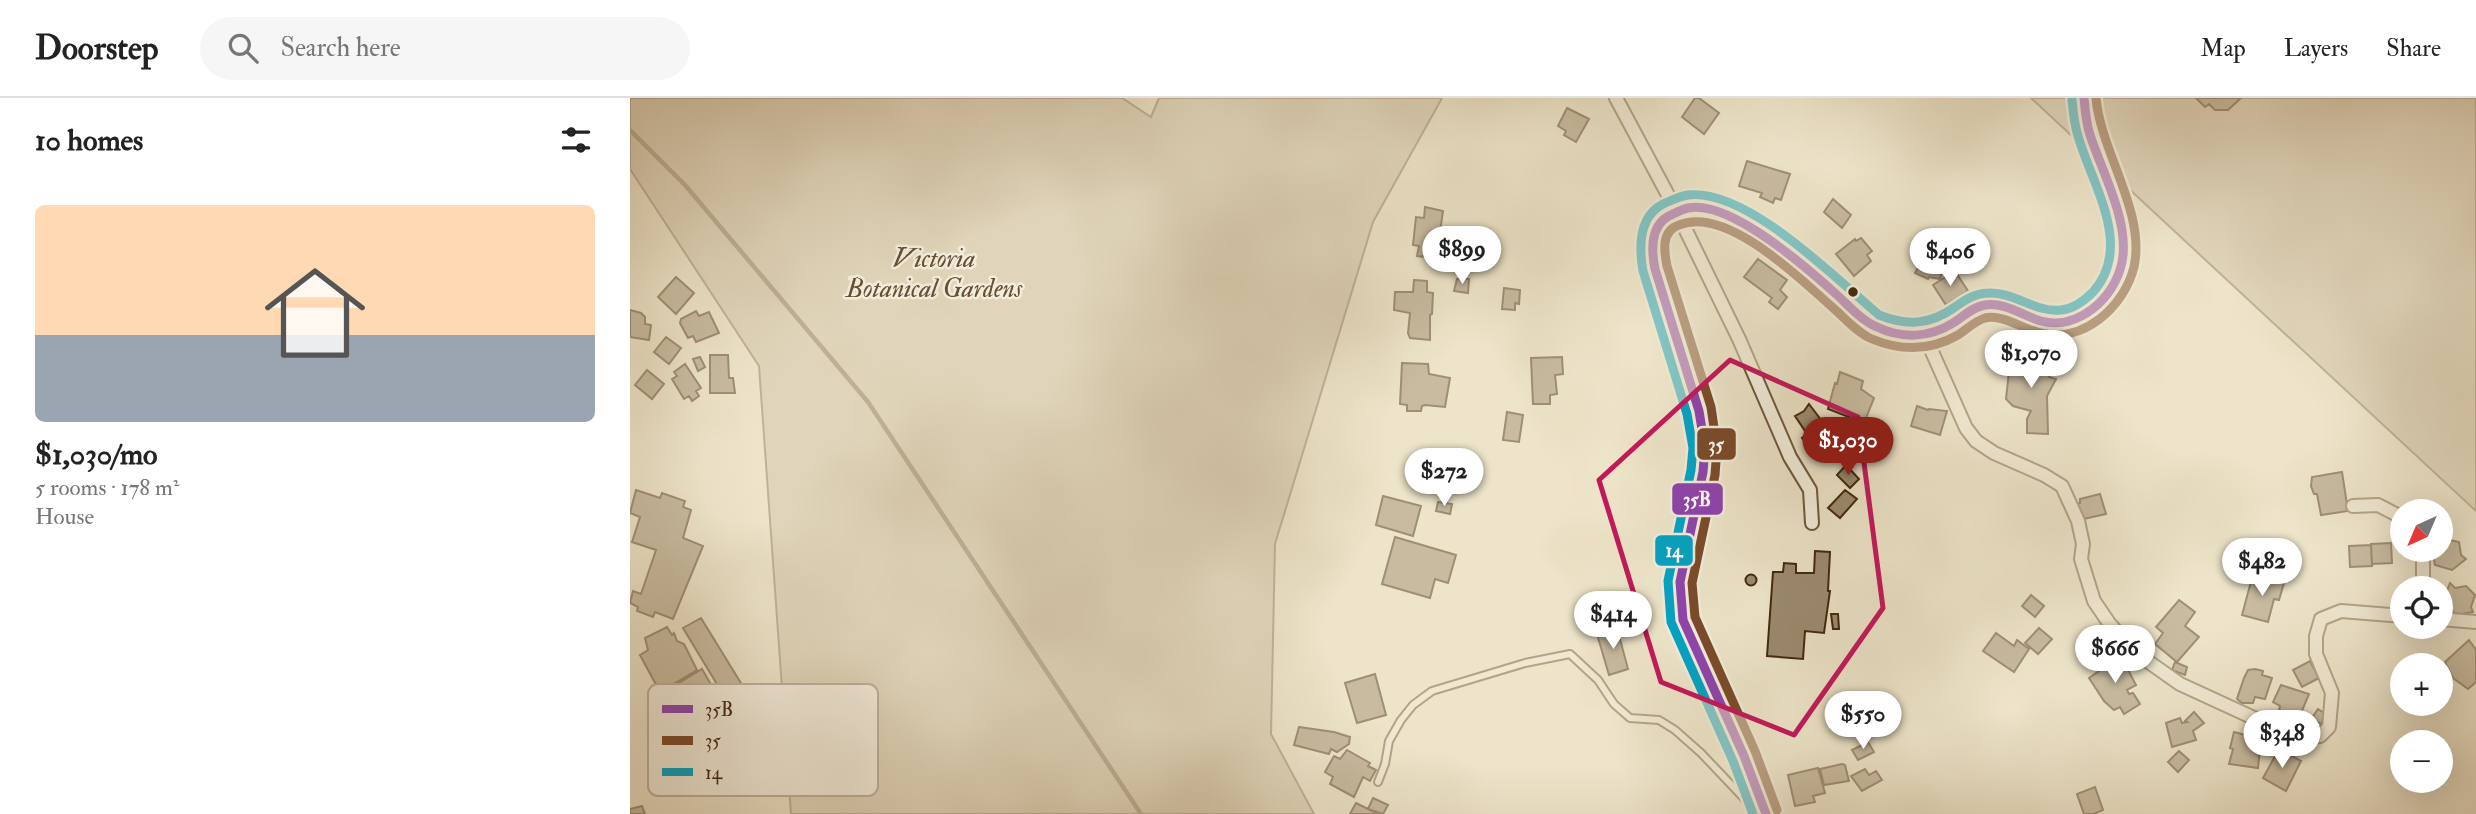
<!DOCTYPE html>
<html lang="en">
<head>
<meta charset="utf-8">
<style>
	body { margin:0; font-family:"IM FELL Double Pica",serif; background:#f6f6f6; color:#222; height:100vh; display:flex; flex-direction:column; font-size:26px; white-space:nowrap }
	* { box-sizing:border-box; margin:0 }
	p { font-size:23px; color:#767676 }
	.icon { flex:none; width:38px; height:38px; fill:none; stroke:currentColor; stroke-width:2; stroke-linecap:round; stroke-linejoin:round }
	.map { position:relative; flex:1; overflow:hidden }
	.drawer { display:flex; flex-direction:column; background:#fff; width:630px }
	.drawer>* { flex:none }
	.needle { width:46px; rotate:224deg }
	.tools { position:absolute; left:1760px; top:401px; display:grid; gap:14px }
	.tools a { display:grid; place-items:center; width:63px; height:63px; border-radius:50%; background:#fff; box-shadow:0 7px 28px #0002; font-size:35px }
	.price { position:absolute; translate:-50% -60px; padding:0 16px; border-radius:24px; background:#fff; color:#222; font-size:23px; line-height:46px; filter:drop-shadow(0 2px 4px #0008) }
	.price::after { content:''; position:absolute; left:50%; top:42px; width:21px; height:16px; margin-left:-10px; background:inherit; clip-path:polygon(0 0,100% 0,50% 100%) }
	.price.active { background:#8f2418; color:#fff }
	ul { padding:0; list-style:none }
	li { display:grid; align-content:center; gap:14px; height:371px; padding:0 35px }
	li span { display:grid; place-items:center; height:217px; border-radius:10px; color:#555 }
	li>.icon { margin-inline-start:auto }
	span .icon { width:126px; height:126px; fill:#fffc; stroke-width:1 }
	li b { font-size:30px }
	h2 { display:flex; justify-content:space-between; align-items:center; height:84px; padding:0 35px; font-size:30px }
	header { display:flex; align-items:center; gap:42px; box-sizing:border-box; height:98px; padding:0 35px; background:#fff; border-bottom:2px solid #e0e0e0 }
	header strong { font-size:33px }
	nav { display:flex; gap:38px; margin-inline-start:auto; font-size:24px }
	.search { width:490px; height:63px; background:#f6f6f6; display:flex; align-items:center; gap:18px; box-sizing:border-box; padding:0 24px; border-radius:38px; color:#767676; font-size:26px }
	main { display:flex; flex:1; min-height:0 }
	.map>svg:first-child { display:block }
</style>
</head>
<body>
<header>
<strong>Doorstep</strong>
<div class="search"><svg class="icon" aria-label="search" viewBox="0 0 24 24"><circle cx="10" cy="10" r="6"/><path d="M15 15l6 6"/></svg>Search here</div>
<nav><a>Map</a><a>Layers</a><a>Share</a></nav>
</header>
<main>
<section class="drawer">
<h2>10 homes<svg class="icon" aria-label="filters" viewBox="0 0 24 24"><path d="M4 7h16M4 17h16"/><circle cx="9" cy="7" r="2"/><circle cx="15" cy="17" r="2"/></svg></h2>
<ul>
<li><span style="background:linear-gradient(#ffd9b3 60%,#9aa5b1 0)"><svg class="icon" aria-label="home" viewBox="0 0 24 24"><path d="M3 11l9-7 9 7M6 9v11h12V9"/></svg></span><div><b>$1,030/mo</b><p>5 rooms · 178 m²</p><p>House</p></div></li>
</ul>
</section>
<div class="map">
<svg width="1846" height="716" viewBox="0 0 1846 716">
	<rect width="100%" height="100%" fill="#ede4c9"/>
	<filter id="stains"><feTurbulence type="fractalNoise" baseFrequency=".00286" numOctaves="4"/><feColorMatrix values="0 0 0 0 .2 0 0 0 0 .09 0 0 0 0 .02 0 0 0 .5 -.17"/></filter>
	<radialGradient id="worn" r=".72"><stop offset=".6" stop-color="#630" stop-opacity="0"/><stop offset="1" stop-color="#630" stop-opacity=".3"/></radialGradient>
	<path fill="#d0c4a9" stroke="#89765b" stroke-width="2" d="M0,0H492L521,19L529,0H812L743,124L645,446L641,636L684,716H161L129,268L0,71Z
		M1401,0H1846V413Z"/>
	<g fill="none" stroke-linecap="round" stroke-linejoin="round">
		<path stroke="#867257" stroke-width="4.5" d="M0,32L55,87L238,304L511,716"/>
	</g>
	<path fill="#9b8a6f" stroke="#42280d" stroke-width="2" d="M1065,0H1069L1089,15L1074,36L1052,19Z
		M1566,0H1611L1598,12H1585L1579,6L1575,9Z
		M937,10L959,21L946,44L934,37L936,33L928,28Z
		M1117,63L1160,76L1151,102L1145,100L1143,105L1130,99L1132,95L1109,88Z
		M1203,101L1221,117L1212,130L1194,114Z
		M795,109L813,113L808,148H812L810,159L806,160L787,158L789,148L783,147L786,119L794,120Z
		M1231,140L1242,153L1237,157L1241,163L1224,178L1206,156L1225,141L1226,143Z
		M1299,145L1315,152L1306,170L1313,171L1310,181L1299,179L1298,181L1285,175L1289,168L1285,164L1293,151L1295,152Z
		M1128,161L1157,182L1150,192L1157,199L1148,211L1139,204L1142,200L1114,179Z
		M1325,173L1338,193L1316,207L1303,187Z
		M46,179L64,195L46,216L28,199Z
		M827,181H839L838,195L824,193Z
		M784,182L797,183V194L803,195L802,216L800,217V242L780,240L778,235L780,215L764,212L765,194H783Z
		M874,190L890,192L889,206L885,205V212L872,211Z
		M0,212L11,215L15,219V226L21,227L19,242L0,239Z
		M66,213L69,218L79,214L89,235L66,244L63,238L58,240L50,225L51,221Z
		M36,239L51,250L39,266L24,254Z
		M1381,255L1423,264L1419,279L1426,281L1417,298L1418,336L1397,335V321L1401,313L1383,308L1376,301Z
		M80,257H98L99,280H103L105,295H80Z
		M70,259L75,269L68,273L63,261Z
		M932,259L933,276L925,277L927,296L920,297V306H903L901,260Z
		M772,265L798,266L799,276L820,280L815,309L795,307L792,308L791,313H777V307L770,306Z
		M55,266L71,290L66,293L69,298L62,303L59,298L54,301L42,281L47,278L44,274Z
		M17,272L34,286L22,301L5,287Z
		M1210,274L1233,283L1231,291L1244,300L1234,325L1198,311L1205,285L1207,286Z
		M1179,306L1204,339L1182,353L1172,340L1177,336L1165,318L1174,313Z
		M1287,308L1298,312L1299,311L1317,313L1310,337L1281,328Z
		M877,314L893,317L889,344L873,342Z
		M1216,367L1229,381L1220,390L1207,377Z
		M1712,374L1718,413L1691,417L1687,396H1684L1681,388L1682,379Z
		M6,392L30,400L32,395L55,403L53,409L61,412L53,440L73,448L43,521L25,514L23,519L7,513L8,509L0,505L3,493L11,496L26,452L2,444L10,419L0,415Z
		M1215,392L1227,401L1210,420L1198,410Z
		M1470,396L1476,416L1449,422L1446,406L1450,405V401Z
		M753,398L791,408L783,438L746,427Z
		M808,404L822,406L820,416L806,413Z
		M765,439L826,457L818,485L805,481L800,500L752,486Z
		M1815,441L1829,444L1831,457L1836,461L1822,472L1805,467L1802,452H1811V445Z
		M1761,445L1762,465L1742,466L1741,446Z
		M1741,447L1742,468L1720,469L1719,448Z
		M1185,453L1200,454L1198,493H1200L1194,535L1175,533L1173,561L1137,558L1143,474H1153L1154,465L1166,466V475H1184Z
		M1623,476L1654,485L1649,502L1644,501L1638,524L1612,517Z
		M1115.5 482a5.5 5.5 0 1 1 11 0a5.5 5.5 0 1 1-11 0Z
		M1820,485L1825,490L1836,488L1845,497L1841,509L1843,514L1826,517L1813,503Z
		M1401,497L1414,508L1405,519L1392,508Z
		M1549,502L1565,514L1555,528L1569,539L1547,564L1525,546L1533,535L1526,529Z
		M1201,516H1208L1209,531H1203Z
		M71,520L117,595L99,606L53,530Z
		M37,529L42,537L44,535L47,543L54,546L67,572L30,594L10,557L18,552L15,540Z
		M987,530L998,571L979,577L967,536Z
		M1409,530L1422,541L1408,556L1395,545Z
		M1366,535L1384,548L1387,542L1399,551L1384,574L1353,553Z
		M1839,542L1846,552V584L1838,591L1823,580L1815,564Z
		M1481,557L1496,568L1506,587L1497,592L1499,596L1503,595L1510,606L1494,616L1490,609L1484,612L1474,603L1459,580L1469,573L1465,568Z
		M1680,563L1689,580L1672,589L1663,572Z
		M1545,564L1557,569L1555,577L1542,572Z
		M72,571L90,602L64,615L49,585Z
		M1625,571L1633,573L1632,577L1642,580L1635,601L1625,599L1623,605H1612L1607,601L1614,580L1618,572Z
		M745,576L756,617L727,625L715,585Z
		M1651,587L1679,596L1669,620L1649,612L1650,608L1643,604Z
		M1688,611L1697,617L1691,626L1682,620Z
		M1564,614L1574,625L1563,633L1566,642L1542,649L1536,625L1550,620L1552,625L1557,624L1555,623Z
		M669,629L704,634L720,639L719,646L707,654L701,651L699,656L664,647Z
		M1604,634L1620,638L1626,649L1630,651L1628,670L1599,666L1603,651L1600,650Z
		M1238,644L1244,654L1228,662L1222,652Z
		M1649,651L1671,663L1656,693L1633,680Z
		M717,652L740,665L738,668L746,672L740,683L733,679L724,699L700,686L703,679L695,674L704,658L710,661Z
		M1549,653L1559,662L1548,674L1538,664Z
		M1212,666L1215,667L1219,683L1194,687L1190,671Z
		M1188,670L1195,695L1183,698L1185,704L1165,708L1158,677Z
		M1235,671L1239,677L1246,673L1252,682L1232,693L1221,678Z
		M1465,689L1473,712L1464,716H1454L1447,696Z
		M743,700L758,707L753,716L738,711Z
		M726,705L748,716H720Z
		M12,708L15,716H0V711Z"/>
	<g fill="none" stroke-linecap="round" stroke-linejoin="round">
		<g stroke="#6d573c" stroke-width="10">
			<path id="service" d="M748,684L755,666L759,643L771,622L783,607L802,593L895,565L940,556L968,582L984,606L1000,620L1029,622L1045,632L1071,655L1128,715"/>
		</g>
		<g stroke="#6d573c" stroke-width="16">
			<path id="minor" d="M986,0L1046,112L1109,241L1160,359L1180,392L1182,425
				M1295,238L1336,330L1346,343L1364,355L1414,377L1432,388L1448,423L1453,446L1451,461L1464,503L1479,525L1506,555L1550,586L1626,621L1678,639L1690,638L1699,629L1702,595L1686,556V538L1691,521L1711,513L1773,518
				M1723,408L1748,407L1773,420
				M1793,490V452
				M1811,521L1846,524"/>
		</g>
		<g stroke="#42280d" stroke-width="23">
			<path id="secondary" d="M1136,716L1114,658L1053,522L1050,484L1073,374L1075,350L1069,313L1025,171C1021,151 1019,133 1037,118C1090,76 1203,197 1243,228C1277,243 1302,241 1332,219C1341,212 1349,207 1361,207C1384,208 1404,226 1427,225C1443,225 1458,216 1469,205C1481,192 1491,177 1493,159C1496,122 1472,71 1460,37C1456,25 1455,12 1454,0"/>
		</g>
		<use href="#service" stroke="#f3eddc" stroke-width="6"/>
		<use href="#minor" stroke="#f3eddc" stroke-width="12"/>
		<use href="#secondary" stroke="#f3eddc" stroke-width="19"/>
		<g stroke="#f3eddc" stroke-width="14">
			<path id="bus-1" d="M1136,716L1114,658L1053,522L1050,484L1073,374L1075,350L1069,313L1025,171C1021,151 1020,125 1043,116C1047,114 1053,111 1058,110C1099,101 1176,169 1206,196C1218,207 1232,223 1247,229C1272,241 1299,240 1323,225C1333,219 1342,209 1355,207C1375,204 1393,218 1411,223C1448,233 1485,200 1492,164C1500,124 1472,74 1460,37C1456,25 1455,12 1454,0"/>
		</g>
		<g stroke="#f3eddc" stroke-width="14">
			<path id="bus-2" d="M1147,712L1125,653L1065,519L1062,485L1085,377L1087,350L1081,309L1037,168C1034,153 1031,133 1049,127C1096,108 1167,178 1201,208C1213,218 1226,234 1242,241C1271,253 1300,253 1328,237C1337,231 1345,223 1355,220C1373,216 1393,231 1410,235C1453,246 1494,209 1504,169C1516,114 1471,55 1466,0"/>
		</g>
		<g stroke="#f3eddc" stroke-width="14">
			<path id="bus-3" d="M1123,716L1103,663L1041,524L1038,483L1061,372L1063,350L1057,316L1013,173C1009,150 1008,119 1033,106C1040,103 1050,98 1058,97C1117,90 1206,181 1249,217C1277,228 1300,227 1325,209C1335,202 1345,195 1359,195C1384,194 1406,215 1431,212C1443,211 1454,203 1463,194C1504,148 1462,87 1448,38C1444,26 1443,13 1442,1"/>
		</g>
		<use href="#bus-1" stroke="#8e44ad" stroke-width="9"/>
		<use href="#bus-2" stroke="#7a4b2a" stroke-width="9"/>
		<use href="#bus-3" stroke="#03a3c4" stroke-width="9"/>
	</g>
	<path d="M0 0H1846V716H0ZM1100,262L1228,319L1253,510L1164,637L1031,584L969,382Z" fill="#ede4c9" fill-opacity=".55" fill-rule="evenodd"/>
	<path fill="none" stroke="#c2185b" stroke-width="5" stroke-linejoin="round" d="M1100,262L1228,319L1253,510L1164,637L1031,584L969,382Z"/>
	<circle fill="#42280d" stroke="#f3eddc" stroke-width="2.5" cx="1223" cy="194" r="6"/>
	<g text-anchor="middle" dominant-baseline="central" stroke-width="5" stroke-linejoin="round" paint-order="stroke">
		<g font-size="26" font-style="italic" fill="#664f34" stroke="#f3eddc">
			<text x="304" y="161">Victoria<tspan x="304" dy="30">Botanical Gardens</tspan></text>
		</g>
	</g>
	<rect x="18" y="586" width="230" height="112" rx="10" fill="#f3eddc" stroke="#beb29e" stroke-width="2"/>
	<rect x="32" y="607" width="31" height="8" fill="#8e44ad"/>
	<rect x="32" y="638" width="31" height="9" fill="#7a4b2a"/>
	<rect x="32" y="670" width="31" height="8" fill="#03a3c4"/>
	<g font-size="19" fill="#42280d">
		<text x="75" y="618">35B</text>
		<text x="75" y="649">35</text>
		<text x="75" y="681">14</text>
	</g>
	<g stroke="#f3eddc" stroke-width="2.5">
		<rect x="1066" y="329" width="41" height="34" rx="7" fill="#7a4b2a"/>
		<rect x="1041" y="384" width="53" height="34" rx="7" fill="#8e44ad"/>
		<rect x="1024" y="436" width="40" height="33" rx="7" fill="#03a3c4"/>
	</g>
	<g font-size="19" text-anchor="middle" font-weight="bold" fill="#fff">
		<text x="1086" y="353">35</text>
		<text x="1067" y="408">35B</text>
		<text x="1044" y="459">14</text>
	</g>
	<rect width="100%" height="100%" filter="url(#stains)"/>
	<rect width="100%" height="100%" fill="url(#worn)"/>
</svg>
<div class="tools">
<a><svg class="needle" viewBox="-14 -14 28 28"><path d="M0-13l5 13h-10z" fill="#e53935"/><path d="M0 13l5-13h-10z" fill="#767676"/></svg></a>
<a><svg class="icon" aria-label="locate" viewBox="0 0 24 24"><circle cx="12" cy="12" r="6"/><path d="M12 2v4M12 18v4M2 12h4M18 12h4"/></svg></a>
<a>+</a>
<a>−</a>
</div>
<b class="price" style="left:832px;top:188px">$899</b>
<b class="price" style="left:1320px;top:190px">$406</b>
<b class="price" style="left:1401px;top:292px">$1,070</b>
<b class="price active" style="left:1218px;top:379px">$1,030</b>
<b class="price" style="left:814px;top:410px">$272</b>
<b class="price" style="left:1632px;top:500px">$482</b>
<b class="price" style="left:983px;top:553px">$414</b>
<b class="price" style="left:1485px;top:587px">$666</b>
<b class="price" style="left:1233px;top:653px">$550</b>
<b class="price" style="left:1652px;top:672px">$348</b>
</div>
</main>
</body>
</html>
